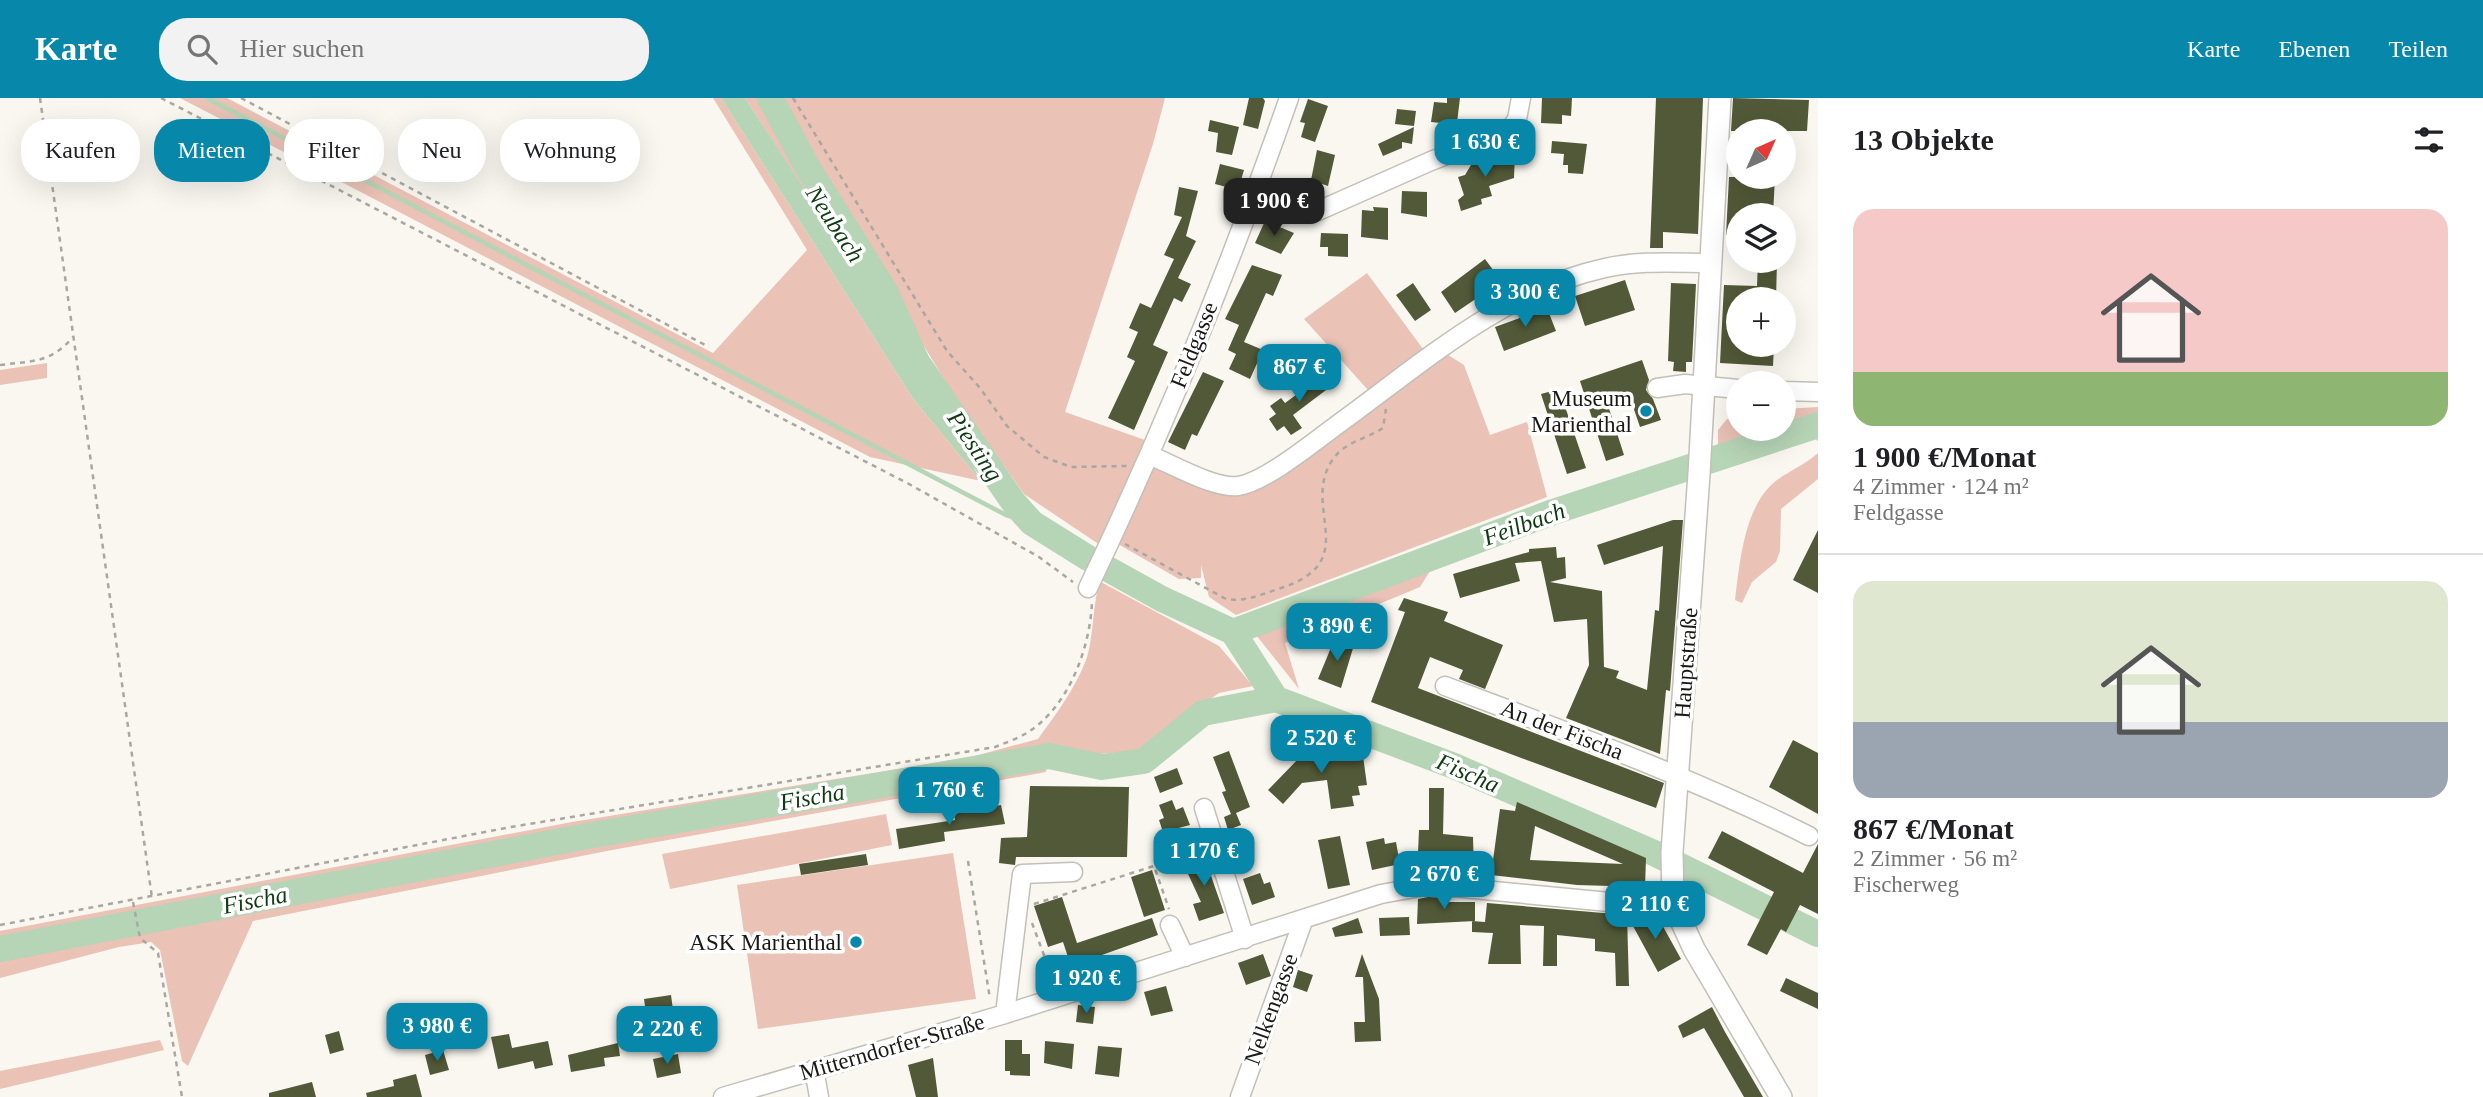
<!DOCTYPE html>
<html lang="de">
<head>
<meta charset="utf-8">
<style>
	body { margin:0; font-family:"Times New Roman",serif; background:#f2f2f2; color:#202124; height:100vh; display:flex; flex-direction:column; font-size:26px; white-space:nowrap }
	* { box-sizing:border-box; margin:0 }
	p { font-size:23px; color:#757577 }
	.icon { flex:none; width:38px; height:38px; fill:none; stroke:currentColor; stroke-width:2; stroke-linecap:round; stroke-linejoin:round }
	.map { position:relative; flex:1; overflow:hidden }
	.panel { display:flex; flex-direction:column; background:#fff; width:665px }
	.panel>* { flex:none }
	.hud { position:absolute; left:21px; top:21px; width:665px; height:63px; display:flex; gap:14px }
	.needle { width:46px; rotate:45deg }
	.tools { position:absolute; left:1726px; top:21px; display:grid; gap:14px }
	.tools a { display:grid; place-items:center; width:70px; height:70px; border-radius:50%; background:#fff; box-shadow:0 7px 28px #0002; font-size:35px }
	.price { position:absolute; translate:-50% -60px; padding:0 16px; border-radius:14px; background:#0787a9; color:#fff; font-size:23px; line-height:46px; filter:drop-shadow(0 2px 4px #0008) }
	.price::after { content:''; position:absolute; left:50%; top:42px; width:21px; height:16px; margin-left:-10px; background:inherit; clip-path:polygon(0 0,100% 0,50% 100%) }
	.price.selected { background:#222; color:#fff }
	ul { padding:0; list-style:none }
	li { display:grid; align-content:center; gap:14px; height:371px; padding:0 35px }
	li+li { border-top:2px solid #e0e0e0 }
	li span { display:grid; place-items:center; height:217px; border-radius:21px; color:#555 }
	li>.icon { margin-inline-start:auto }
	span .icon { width:126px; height:126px; fill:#fffc; stroke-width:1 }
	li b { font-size:30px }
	h2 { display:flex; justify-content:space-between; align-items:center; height:84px; padding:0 35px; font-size:30px }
	.chip { padding:0 24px; border-radius:28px; background:#fff; box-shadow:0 7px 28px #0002; font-size:24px; line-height:63px }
	.chip.selected { background:#0787a9; color:#fff }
	header { display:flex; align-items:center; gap:42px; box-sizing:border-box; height:98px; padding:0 35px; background:#0787a9; color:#fff }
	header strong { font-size:33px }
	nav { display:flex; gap:38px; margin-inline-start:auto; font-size:24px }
	.search { width:490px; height:63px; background:#f2f2f2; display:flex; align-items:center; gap:18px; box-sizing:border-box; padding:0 24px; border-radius:28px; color:#757577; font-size:26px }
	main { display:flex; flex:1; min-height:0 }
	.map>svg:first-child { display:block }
</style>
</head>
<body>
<header>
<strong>Karte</strong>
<div class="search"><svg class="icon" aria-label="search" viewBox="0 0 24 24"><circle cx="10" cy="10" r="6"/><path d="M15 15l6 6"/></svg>Hier suchen</div>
<nav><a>Karte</a><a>Ebenen</a><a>Teilen</a></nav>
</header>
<main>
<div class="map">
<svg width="1818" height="999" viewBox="0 0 1818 999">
	<rect width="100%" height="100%" fill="#f9f7f0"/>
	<path fill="#eac2b6" d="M180,0H227L713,255L807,152L713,0H721L914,302L981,383L870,359Z
		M745,0H1165L1153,46L1065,314L1145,342L1158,367L1214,392L1260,390L1445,255L1464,267L1490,337L1527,324L1547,399L1236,517L1209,499L1201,467V480L1179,481L1104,438L1100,447L1024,396L954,298L903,213L871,195Z
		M1367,175L1426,255L1368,292L1304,221Z
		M47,265V280L0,287V272Z
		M1818,309V343L1807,335L1718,370V332L1727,321L1738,319V331H1783V311Z
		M1818,355V381L1781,411L1780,453L1776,464L1752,484L1742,505L1735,502C1740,464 1744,407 1777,382C1791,372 1806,366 1818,355Z
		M1438,460L1420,489L1285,545L1299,591L1252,532Z
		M1101,484L1219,548L1253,588L1219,595L1136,653L1085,657L1048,650L1046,674L612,752L253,823L188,968L182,963L160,852L151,844L119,849L0,880V833L572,724L971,659L1038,641C1056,616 1075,591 1086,562C1094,542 1093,494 1101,484Z
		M886,716L892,747L670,791L662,756Z
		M953,755L976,901L758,931L737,787Z
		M160,942L164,952L0,991V973Z"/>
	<path fill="#b6d4b6" d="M721,0H745L917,264L981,383L914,302Z"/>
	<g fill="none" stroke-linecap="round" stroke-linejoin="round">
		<path stroke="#b6d4b6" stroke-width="4.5" d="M207,0L1006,417L1032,425"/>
		<path stroke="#b6d4b6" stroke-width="26" d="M770,0L808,70L886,195L917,264L1014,405L1032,425L1088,460L1162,501L1233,534L1276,601
			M1233,534L1553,414L1818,327
			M0,851L587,738L1049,658L1102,669L1144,663L1203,615L1276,601L1454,668L1654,755L1818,836"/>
	</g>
	<path fill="#525938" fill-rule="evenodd" d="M1249,0H1263L1265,3L1258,31L1243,27Z
		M1447,0H1460L1456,33L1440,30L1441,25L1431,24L1434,4L1447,5Z
		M1542,0H1572L1571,18L1562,17V26L1541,25Z
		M1656,0H1703L1698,136L1663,134V150H1650Z
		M1733,0L1809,2L1807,33H1731Z
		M1308,1L1328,8L1315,44L1301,39L1305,25L1300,24Z
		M1397,11L1416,13L1414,28L1395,26Z
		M1210,22L1239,29L1232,57L1216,54L1218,35L1208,33Z
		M1414,29L1412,46L1402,44V50L1383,58L1378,46Z
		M1552,43L1587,46L1583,76L1568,75V67H1563L1564,56L1551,55Z
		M1317,52L1335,57L1328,88L1311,82Z
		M1515,54L1514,80L1489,88L1492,98L1481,101L1482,106L1461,113L1458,102L1464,97L1458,79L1465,77L1471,67Z
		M1220,66L1244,72L1238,92L1215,86Z
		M1729,79H1775L1773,117H1738V137H1726Z
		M1179,89L1198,93L1186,138L1196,143L1178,180L1191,186L1182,204L1174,200L1153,247L1168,254L1134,332L1108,320L1135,263L1127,259L1138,234L1129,230L1140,205L1151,210L1174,161L1164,157L1182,119L1174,117Z
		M1402,93L1427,94V119L1401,115Z
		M1373,109L1388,110V142L1361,139L1362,112L1374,113Z
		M1265,123L1294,135L1281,156L1255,145Z
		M1321,135L1348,136V159L1328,158V149H1320Z
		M1485,161L1504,187L1482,202L1480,198L1455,215L1441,194Z
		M1758,163H1777L1776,201H1738V247H1774L1773,268L1720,265L1724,187L1757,188Z
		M1252,167L1282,177L1273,198L1266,195L1244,244L1263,252L1250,281L1229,271L1236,256L1228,252L1239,227L1225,221Z
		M1625,182L1635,212L1585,228L1575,198Z
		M1413,185L1431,212L1415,223L1396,197Z
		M1671,185L1696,186L1692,264H1686V274L1673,273L1674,264L1668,263Z
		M1547,210L1556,233L1504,253L1495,229Z
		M1642,262L1649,282L1646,292L1653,301L1661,322L1640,329L1628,294L1606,301L1624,357L1606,363L1580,283Z
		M1330,272L1338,283L1293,317L1302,330L1291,337L1284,328L1277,333L1269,321L1276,316L1270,308L1281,300L1285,305Z
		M1203,274L1224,283L1197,338L1192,336L1185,352L1168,344Z
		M1559,291L1586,370L1567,376L1541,296Z
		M1673,422H1683L1670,593L1666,592L1660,656L1566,620L1589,567L1587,521L1554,524L1541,463L1515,465L1520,483L1460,500L1453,476L1529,454V451L1556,449L1557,460L1565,459L1566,480L1550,484L1602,493L1604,569L1619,573L1616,580L1647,592L1655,512L1659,513L1663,448L1604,467L1597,447Z
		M1818,432V495L1793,482Z
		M1404,500L1448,514L1444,523L1503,547L1485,591L1459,581L1463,572L1430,559L1418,590L1664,685L1656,710L1371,604L1405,514L1398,512Z
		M1335,540L1354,547L1341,590L1318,581Z
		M1326,642L1327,647L1313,652L1315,665L1363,658L1367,687L1358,688L1360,697L1352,698L1354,708L1331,711L1327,682L1302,685L1283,706L1268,692L1303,656L1286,662L1284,648Z
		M1793,642L1818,655V716L1769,689Z
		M1229,653L1250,709L1236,715L1241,727L1228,732L1224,719L1231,716L1222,694L1226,693L1213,659Z
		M1177,670L1183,686L1160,695L1154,679Z
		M1030,688L1129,689L1127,759H1016L1015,767L999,765L1001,740L1027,739Z
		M1429,690H1444L1443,736L1473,739L1474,775L1443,772L1444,755H1418L1419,732H1429Z
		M1172,702L1176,712L1183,709L1190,727L1163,734L1159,722L1164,720L1159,707Z
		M1517,704L1646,760L1645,789L1577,787L1491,777L1500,711L1515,713ZM1535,728L1623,766L1530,762Z
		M1001,707L1005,726L944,734L945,743L899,751L896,731L955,722L954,716Z
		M1722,733L1803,775L1818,746V816L1800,807L1786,834L1781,831L1767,857L1747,847L1774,794L1708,760Z
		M1340,738L1350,787L1328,791L1318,742Z
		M1384,740L1385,746L1396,744L1400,766L1372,772L1366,744Z
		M1203,755L1224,815L1199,823L1193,806L1201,804L1183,765Z
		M866,756L868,767L801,777L799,766Z
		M1152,772L1165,812L1144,819L1131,779Z
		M1260,775L1264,786L1270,784L1275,799L1252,807L1243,781Z
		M1062,799L1077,845L1152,820L1158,837L1071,868L1063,844L1048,849L1034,808Z
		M1428,799L1448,800V804H1475V823L1417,826L1418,801Z
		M1487,805L1627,817L1629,888H1616L1615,855L1595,853V841L1557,837V868H1543L1544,828L1520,827L1521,866H1488L1493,835L1472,834V823L1485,824Z
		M1627,817L1654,819L1660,823L1681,861L1658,874Z
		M1409,819L1410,837L1380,838L1379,820Z
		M1358,820L1363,835L1335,839L1332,830Z
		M1263,856L1271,878L1246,887L1238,865Z
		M1362,856L1379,901L1381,943L1355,944L1354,924H1365L1363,879H1355Z
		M1298,872L1313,877L1307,894L1293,889Z
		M1786,880L1818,895V911L1780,893Z
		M1166,888L1173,913L1151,918L1144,894Z
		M671,897L674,919L647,922L644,901Z
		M1078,907L1095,909L1093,926L1076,924Z
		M1712,909L1725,934L1763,999H1744L1704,930L1683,940L1678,928Z
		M339,933L344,952L330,956L325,937Z
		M509,936L512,950L548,943L553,967L535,971L533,963L498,971L491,939Z
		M1005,942H1022V956H1030V978L1010,977V973H1005Z
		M1045,943L1074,946L1072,971L1044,965Z
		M618,945L620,958L604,960L605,968L571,974L568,957Z
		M1098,948L1122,950L1119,979L1095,976Z
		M443,952L449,972L430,977L425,957Z
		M678,956L681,975L657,980L653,961Z
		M933,960L938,999H916L908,967Z
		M416,976L422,999H367L366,995L394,988L393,982Z
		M312,984L316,999H269V995Z"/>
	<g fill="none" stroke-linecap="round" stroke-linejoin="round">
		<g stroke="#c3c0b9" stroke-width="21">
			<path id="minor" d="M1255,98L1297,112L1318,113L1431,63L1509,33L1517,21L1521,0
				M1657,290L1685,286L1738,291
				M1783,293L1818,294
				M1149,357C1172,366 1214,391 1238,388C1264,385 1315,343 1337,327C1420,267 1503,192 1605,170C1639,162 1677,165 1711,165
				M1088,490C1164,331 1231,166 1289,0
				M1445,588C1568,634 1691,679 1809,738
				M1204,710L1245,841
				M1170,827L1185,859
				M1005,916L1022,776L1073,774
				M814,971L819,999
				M723,999L1005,916L1381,796L1431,787L1630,806L1673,805
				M1240,999L1303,823"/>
		</g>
		<g stroke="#c3c0b9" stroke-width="24">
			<path id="major" d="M1720,0L1699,376L1672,754L1673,805L1694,851L1781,999"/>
		</g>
		<path stroke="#a9a7a1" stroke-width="2.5" stroke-dasharray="5 5" stroke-linecap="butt" d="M40,0L152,800
			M161,0L909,386L1039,459L1073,484
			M241,0L709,249
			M793,0L947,253L980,290L1007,328L1044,359L1071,369L1127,368
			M0,267C32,263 51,265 73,239
			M1125,446L1226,501C1245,504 1260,497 1278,491C1366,464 1299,410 1333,361C1346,343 1367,341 1383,330L1386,311
			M968,763L990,901
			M133,804L140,840L158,855L182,999
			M1034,806L1154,768L1169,811
			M1032,825L1054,884
			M0,827L511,729L995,649C1005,645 1016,641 1025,636C1068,611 1090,551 1092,504"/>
		<use href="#minor" stroke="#fff" stroke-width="18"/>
		<use href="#major" stroke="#fff" stroke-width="21"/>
	</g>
	<g fill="#0787a9" stroke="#fff" stroke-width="2.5">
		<circle cx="1646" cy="313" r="7"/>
		<circle cx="856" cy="844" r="7"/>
	</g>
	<g text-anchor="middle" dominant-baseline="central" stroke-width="7" stroke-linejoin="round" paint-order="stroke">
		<g font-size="23" fill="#191815" stroke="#fff">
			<text transform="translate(1194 247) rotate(-68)">Feldgasse</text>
			<text transform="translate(1686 565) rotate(-86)">Hauptstraße</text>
			<text transform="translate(1562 632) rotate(21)">An der Fischa</text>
			<text transform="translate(1271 911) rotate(-70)">Nelkengasse</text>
			<text transform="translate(892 949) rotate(-16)">Mitterndorfer-Straße</text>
		</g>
		<g font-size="23" fill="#191815" stroke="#fff" text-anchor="end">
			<text x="1632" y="300">Museum<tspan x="1632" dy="26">Marienthal</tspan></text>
			<text x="842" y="844">ASK Marienthal</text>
		</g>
		<g font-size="24" font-style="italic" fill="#0f3b13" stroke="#fff">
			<text transform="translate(835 126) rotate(57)">Neubach</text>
			<text transform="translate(975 348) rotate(56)">Piesting</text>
			<text transform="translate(1524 426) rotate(-20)">Feilbach</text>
			<text transform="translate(1468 675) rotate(23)">Fischa</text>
			<text transform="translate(812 699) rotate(-10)">Fischa</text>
			<text transform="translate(255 802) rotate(-11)">Fischa</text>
		</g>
	</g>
</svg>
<div class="tools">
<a><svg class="needle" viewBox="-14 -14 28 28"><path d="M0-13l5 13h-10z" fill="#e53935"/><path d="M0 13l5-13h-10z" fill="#757577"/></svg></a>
<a><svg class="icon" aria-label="layers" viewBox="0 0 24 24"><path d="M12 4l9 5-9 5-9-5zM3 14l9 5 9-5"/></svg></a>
<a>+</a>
<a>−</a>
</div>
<b class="price" style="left:1485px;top:81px">1 630 €</b>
<b class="price selected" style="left:1274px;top:140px">1 900 €</b>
<b class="price" style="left:1525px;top:231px">3 300 €</b>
<b class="price" style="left:1299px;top:306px">867 €</b>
<b class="price" style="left:1337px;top:565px">3 890 €</b>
<b class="price" style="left:1321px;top:677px">2 520 €</b>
<b class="price" style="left:949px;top:729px">1 760 €</b>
<b class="price" style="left:1204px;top:790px">1 170 €</b>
<b class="price" style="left:1444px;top:813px">2 670 €</b>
<b class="price" style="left:1655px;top:843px">2 110 €</b>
<b class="price" style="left:1086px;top:917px">1 920 €</b>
<b class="price" style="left:437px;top:965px">3 980 €</b>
<b class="price" style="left:667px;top:968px">2 220 €</b>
<div class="hud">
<a class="chip">Kaufen</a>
<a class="chip selected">Mieten</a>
<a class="chip">Filter</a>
<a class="chip">Neu</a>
<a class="chip">Wohnung</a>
</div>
</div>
<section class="panel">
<h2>13 Objekte<svg class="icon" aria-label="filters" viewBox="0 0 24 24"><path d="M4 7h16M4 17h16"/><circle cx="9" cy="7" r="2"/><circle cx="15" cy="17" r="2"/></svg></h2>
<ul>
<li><span style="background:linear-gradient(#f6c9c9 75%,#8fb573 0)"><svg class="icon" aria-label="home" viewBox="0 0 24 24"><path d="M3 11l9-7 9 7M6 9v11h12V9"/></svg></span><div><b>1 900 €/Monat</b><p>4 Zimmer · 124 m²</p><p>Feldgasse</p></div></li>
<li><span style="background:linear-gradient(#dfe7d0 65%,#9aa5b1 0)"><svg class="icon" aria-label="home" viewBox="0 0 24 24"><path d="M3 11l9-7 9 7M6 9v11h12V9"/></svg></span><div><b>867 €/Monat</b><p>2 Zimmer · 56 m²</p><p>Fischerweg</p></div></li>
</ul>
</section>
</main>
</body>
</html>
